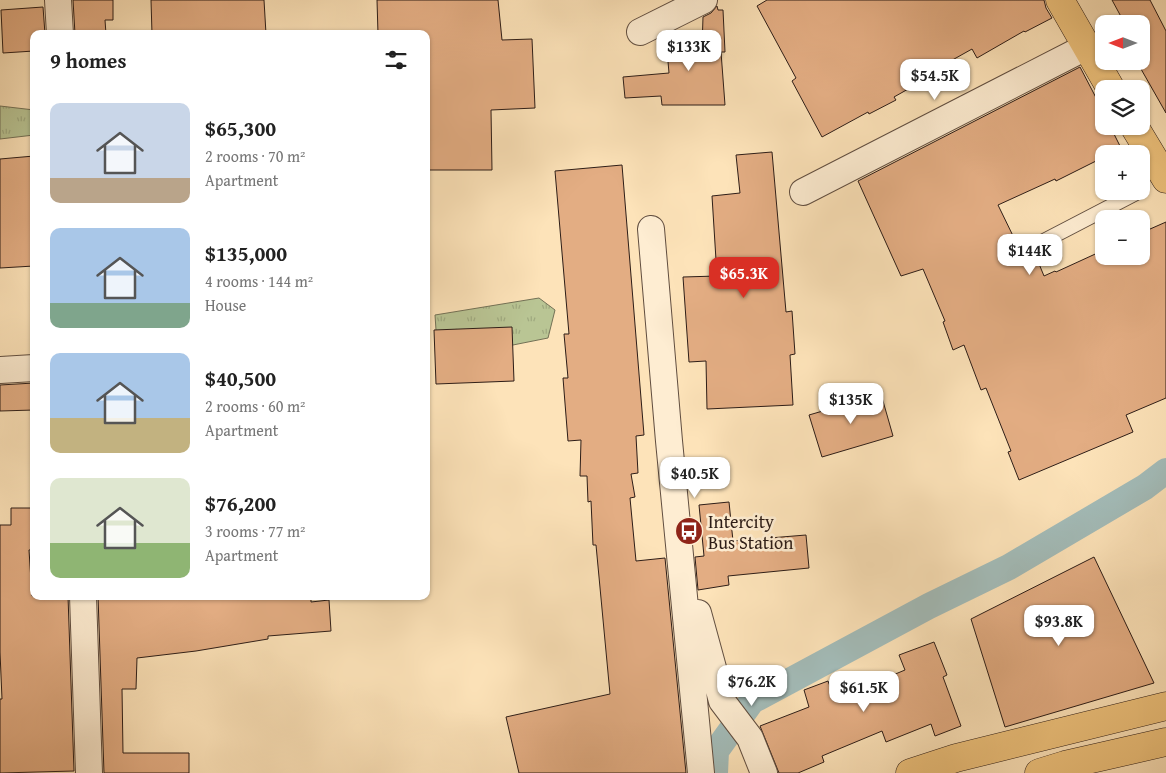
<!DOCTYPE html>
<html lang="en">
<head>
<meta charset="utf-8">
<style>
	body { margin:0; font-family:"Gentium Book Plus",serif; background:#f6f6f6; color:#222; height:100vh; display:flex; flex-direction:column; font-size:19px; white-space:nowrap }
	* { box-sizing:border-box; margin:0 }
	p { font-size:16px; color:#767676 }
	.icon { flex:none; width:28px; height:28px; fill:none; stroke:currentColor; stroke-width:2; stroke-linecap:round; stroke-linejoin:round }
	.map { position:relative; flex:1; overflow:hidden }
	.panel { position:absolute; left:30px; top:30px; width:400px; height:570px; display:flex; flex-direction:column; background:#fff; border-radius:10px; box-shadow:0 1px 4px #0004 }
	.panel>* { flex:none }
	.needle { width:32px; rotate:270deg }
	.buttons { position:absolute; left:1095px; top:15px; display:grid; gap:10px }
	.buttons a { display:grid; place-items:center; width:55px; height:55px; border-radius:10px; background:#fff; box-shadow:0 1px 4px #0004; font-size:25px }
	.price { position:absolute; translate:-50% -42px; padding:0 11px; border-radius:10px; background:#fff; color:#222; font-size:16px; line-height:32px; filter:drop-shadow(0 1px 2px #0008) }
	.price::after { content:''; position:absolute; left:50%; top:30px; width:15px; height:11px; margin-left:-8px; background:inherit; clip-path:polygon(0 0,100% 0,50% 100%) }
	.price.active { background:#d93025; color:#fff }
	ul { padding:0; list-style:none }
	li { display:flex; align-items:center; gap:15px; height:125px; padding:0 20px }
	li span { display:grid; place-items:center; flex:none; width:140px; height:100px; border-radius:10px; color:#555 }
	li>.icon { margin-inline-start:auto }
	span .icon { width:60px; height:60px; fill:#fffc; stroke-width:1 }
	li b { font-size:21px }
	h2 { display:flex; justify-content:space-between; align-items:center; height:60px; padding:0 20px; font-size:21px }
	.map>svg:first-child { display:block }
</style>
</head>
<body>
<div class="map">
<svg width="1166" height="773" viewBox="0 0 1166 773">
	<defs>
		<pattern id="grass-tufts" width="24" height="20" patternUnits="userSpaceOnUse" patternTransform="scale(1.25)"><rect width="24" height="20" fill="#b9c594"/><path d="M3 7l-1-3M5 7V3M7 7l1-3M15 17l-1-3M17 17v-4M19 17l1-3" fill="none" stroke="#9fa97f"/></pattern>
	</defs>
	<rect width="100%" height="100%" fill="#fde3b9"/>
	<filter id="stains"><feTurbulence type="fractalNoise" baseFrequency=".004" numOctaves="4"/><feColorMatrix values="0 0 0 0 .2 0 0 0 0 .09 0 0 0 0 .02 0 0 0 .5 -.17"/></filter>
	<radialGradient id="worn" r=".72"><stop offset=".6" stop-color="#630" stop-opacity="0"/><stop offset="1" stop-color="#630" stop-opacity=".3"/></radialGradient>
	<path fill="url(#grass-tufts)" stroke="#737156" d="M0,106L34,110V135L0,139Z
		M539,298L555,310L548,338L438,360L435,315Z"/>
	<g fill="none" stroke-linecap="round" stroke-linejoin="round">
		<path stroke="#a3bcb9" stroke-width="26" d="M715,773L716,751L752,701L929,606L1009,567L1145,487L1166,471"/>
	</g>
	<path fill="#e3ad83" stroke="#2d1d17" d="M73,0H113V20H105L106,34H75Z
		M151,0H264L266,34H152Z
		M377,0H498L502,40L532,39L535,108L491,110L492,170H426V34H378Z
		M767,0H1044L1046,8L1052,18L1025,32L1024,31L977,58L972,49L931,72L933,75L894,97L896,100L869,114L868,112L822,137L792,81L796,78L757,6Z
		M1112,0H1150L1166,31V113L1141,69V24H1125Z
		M717,6L718,10H723L725,52H721L725,105H662L661,96L625,98L623,77L669,73L667,50L702,48L703,17L711,13Z
		M43,7L45,34H34V51L3,53L1,10Z
		M1080,67L1104,113V126H1110L1121,148L1109,154H1104V157L1056,181L1055,179L998,205L1016,242L1028,237L1044,276L1055,271L1056,272L1104,250V256H1141V233L1166,222V398L1126,415L1133,432L1019,480L1008,452L1011,451L986,388L981,390L964,345L953,350L943,322L945,321L923,269L901,276L858,181Z
		M772,152L786,312L792,311L795,354L790,355L793,405L707,409L706,361L689,362L683,277L717,276L712,196L740,193L736,155Z
		M34,156V266L0,268V159Z
		M622,165L644,435L636,436L638,473L631,474L635,497L630,498L636,561L665,558L686,773H519L506,717L610,694L596,545H593L591,501L588,502L587,476H580L581,440L568,441L563,378H568L564,334H569L555,171Z
		M512,327L514,381L436,384L434,330Z
		M34,383V410L0,411V385Z
		M881,394L893,436L822,457L809,415Z
		M729,502L733,541L806,535L809,568L728,576L729,585L698,590L695,557L704,556L699,505Z
		M11,508H34V549L29,550L32,596H68L74,771L0,773V699H2L0,652V525H11Z
		M1094,557L1154,683L1005,727L971,619Z
		M98,596H311V602L329,600L331,631L268,636V639L196,651L137,658L136,689H122L123,753H189V773H104Z
		M934,642L947,675L943,677L961,726L935,736L931,724L886,742L882,731L822,756L824,762L798,773H779L760,726L809,707L804,690L828,681L833,694L860,682L862,688L905,670L899,655Z"/>
	<g fill="none" stroke-linecap="round" stroke-linejoin="round">
		<g stroke="#614e40" stroke-width="16">
			<path id="lane" d="M1040,243L1140,191"/>
		</g>
		<g stroke="#614e40" stroke-width="28">
			<path id="street" d="M58,0L60,34
				M640,32L704,0
				M803,192L1086,47
				M651,229L669,441L701,773
				M0,370L34,368
				M83,596L89,773
				M698,613L722,701L750,738L764,773"/>
		</g>
		<g stroke="#2d1d17" stroke-width="29">
			<path id="primary" d="M1060,0L1111,89
				M1134,126L1166,179"/>
		</g>
		<g stroke="#2d1d17" stroke-width="29">
			<path id="highway" d="M910,773L956,758L1166,706
				M1039,773L1065,765L1166,742"/>
		</g>
		<use href="#lane" stroke="#feedd2" stroke-width="14"/>
		<use href="#street" stroke="#feedd2" stroke-width="26"/>
		<use href="#primary" stroke="#eec27c" stroke-width="28"/>
		<use href="#highway" stroke="#eec27c" stroke-width="28"/>
	</g>
	<defs>
		<g id="bus-disc" transform="scale(1.4375)"><circle r="9.5" fill="#8f2418" stroke="#feedd2"/><path d="M-5-6H5V4H4V6H2V4H-2V6H-4V4H-5ZM-3.5-4V0h7V-4ZM-3.5 1.2v1.5H-2V1.2ZM2 1.2v1.5H3.5V1.2Z" fill="#fff"/></g>
	</defs>
	<g fill-rule="evenodd">
		<use href="#bus-disc" x="689" y="531"/>
	</g>
	<g text-anchor="middle" dominant-baseline="central" stroke-width="5" stroke-linejoin="round" paint-order="stroke">
		<g font-size="18" fill="#2d1d17" stroke="#feedd2" text-anchor="start">
			<text x="708" y="521">Intercity<tspan x="708" dy="21">Bus Station</tspan></text>
		</g>
	</g>
	<rect width="100%" height="100%" filter="url(#stains)"/>
	<rect width="100%" height="100%" fill="url(#worn)"/>
</svg>
<div class="buttons">
<a><svg class="needle" viewBox="-14 -14 28 28"><path d="M0-13l5 13h-10z" fill="#e53935"/><path d="M0 13l5-13h-10z" fill="#767676"/></svg></a>
<a><svg class="icon" aria-label="layers" viewBox="0 0 24 24"><path d="M12 4l9 5-9 5-9-5zM3 14l9 5 9-5"/></svg></a>
<a>+</a>
<a>−</a>
</div>
<b class="price" style="left:689px;top:72px">$133K</b>
<b class="price" style="left:935px;top:101px">$54.5K</b>
<b class="price" style="left:1030px;top:276px">$144K</b>
<b class="price active" style="left:744px;top:299px">$65.3K</b>
<b class="price" style="left:851px;top:425px">$135K</b>
<b class="price" style="left:695px;top:499px">$40.5K</b>
<b class="price" style="left:1059px;top:647px">$93.8K</b>
<b class="price" style="left:752px;top:707px">$76.2K</b>
<b class="price" style="left:864px;top:713px">$61.5K</b>
<section class="panel">
<h2>9 homes<svg class="icon" aria-label="filters" viewBox="0 0 24 24"><path d="M4 7h16M4 17h16"/><circle cx="9" cy="7" r="2"/><circle cx="15" cy="17" r="2"/></svg></h2>
<ul>
<li><span style="background:linear-gradient(#c9d6e8 75%,#b9a48a 0)"><svg class="icon" aria-label="home" viewBox="0 0 24 24"><path d="M3 11l9-7 9 7M6 9v11h12V9"/></svg></span><div><b>$65,300</b><p>2 rooms · 70 m²</p><p>Apartment</p></div></li>
<li><span style="background:linear-gradient(#a9c7e8 75%,#7fa58c 0)"><svg class="icon" aria-label="home" viewBox="0 0 24 24"><path d="M3 11l9-7 9 7M6 9v11h12V9"/></svg></span><div><b>$135,000</b><p>4 rooms · 144 m²</p><p>House</p></div></li>
<li><span style="background:linear-gradient(#a9c7e8 65%,#c2b280 0)"><svg class="icon" aria-label="home" viewBox="0 0 24 24"><path d="M3 11l9-7 9 7M6 9v11h12V9"/></svg></span><div><b>$40,500</b><p>2 rooms · 60 m²</p><p>Apartment</p></div></li>
<li><span style="background:linear-gradient(#dfe7d0 65%,#8fb573 0)"><svg class="icon" aria-label="home" viewBox="0 0 24 24"><path d="M3 11l9-7 9 7M6 9v11h12V9"/></svg></span><div><b>$76,200</b><p>3 rooms · 77 m²</p><p>Apartment</p></div></li>
</ul>
</section>
</div>
</body>
</html>
